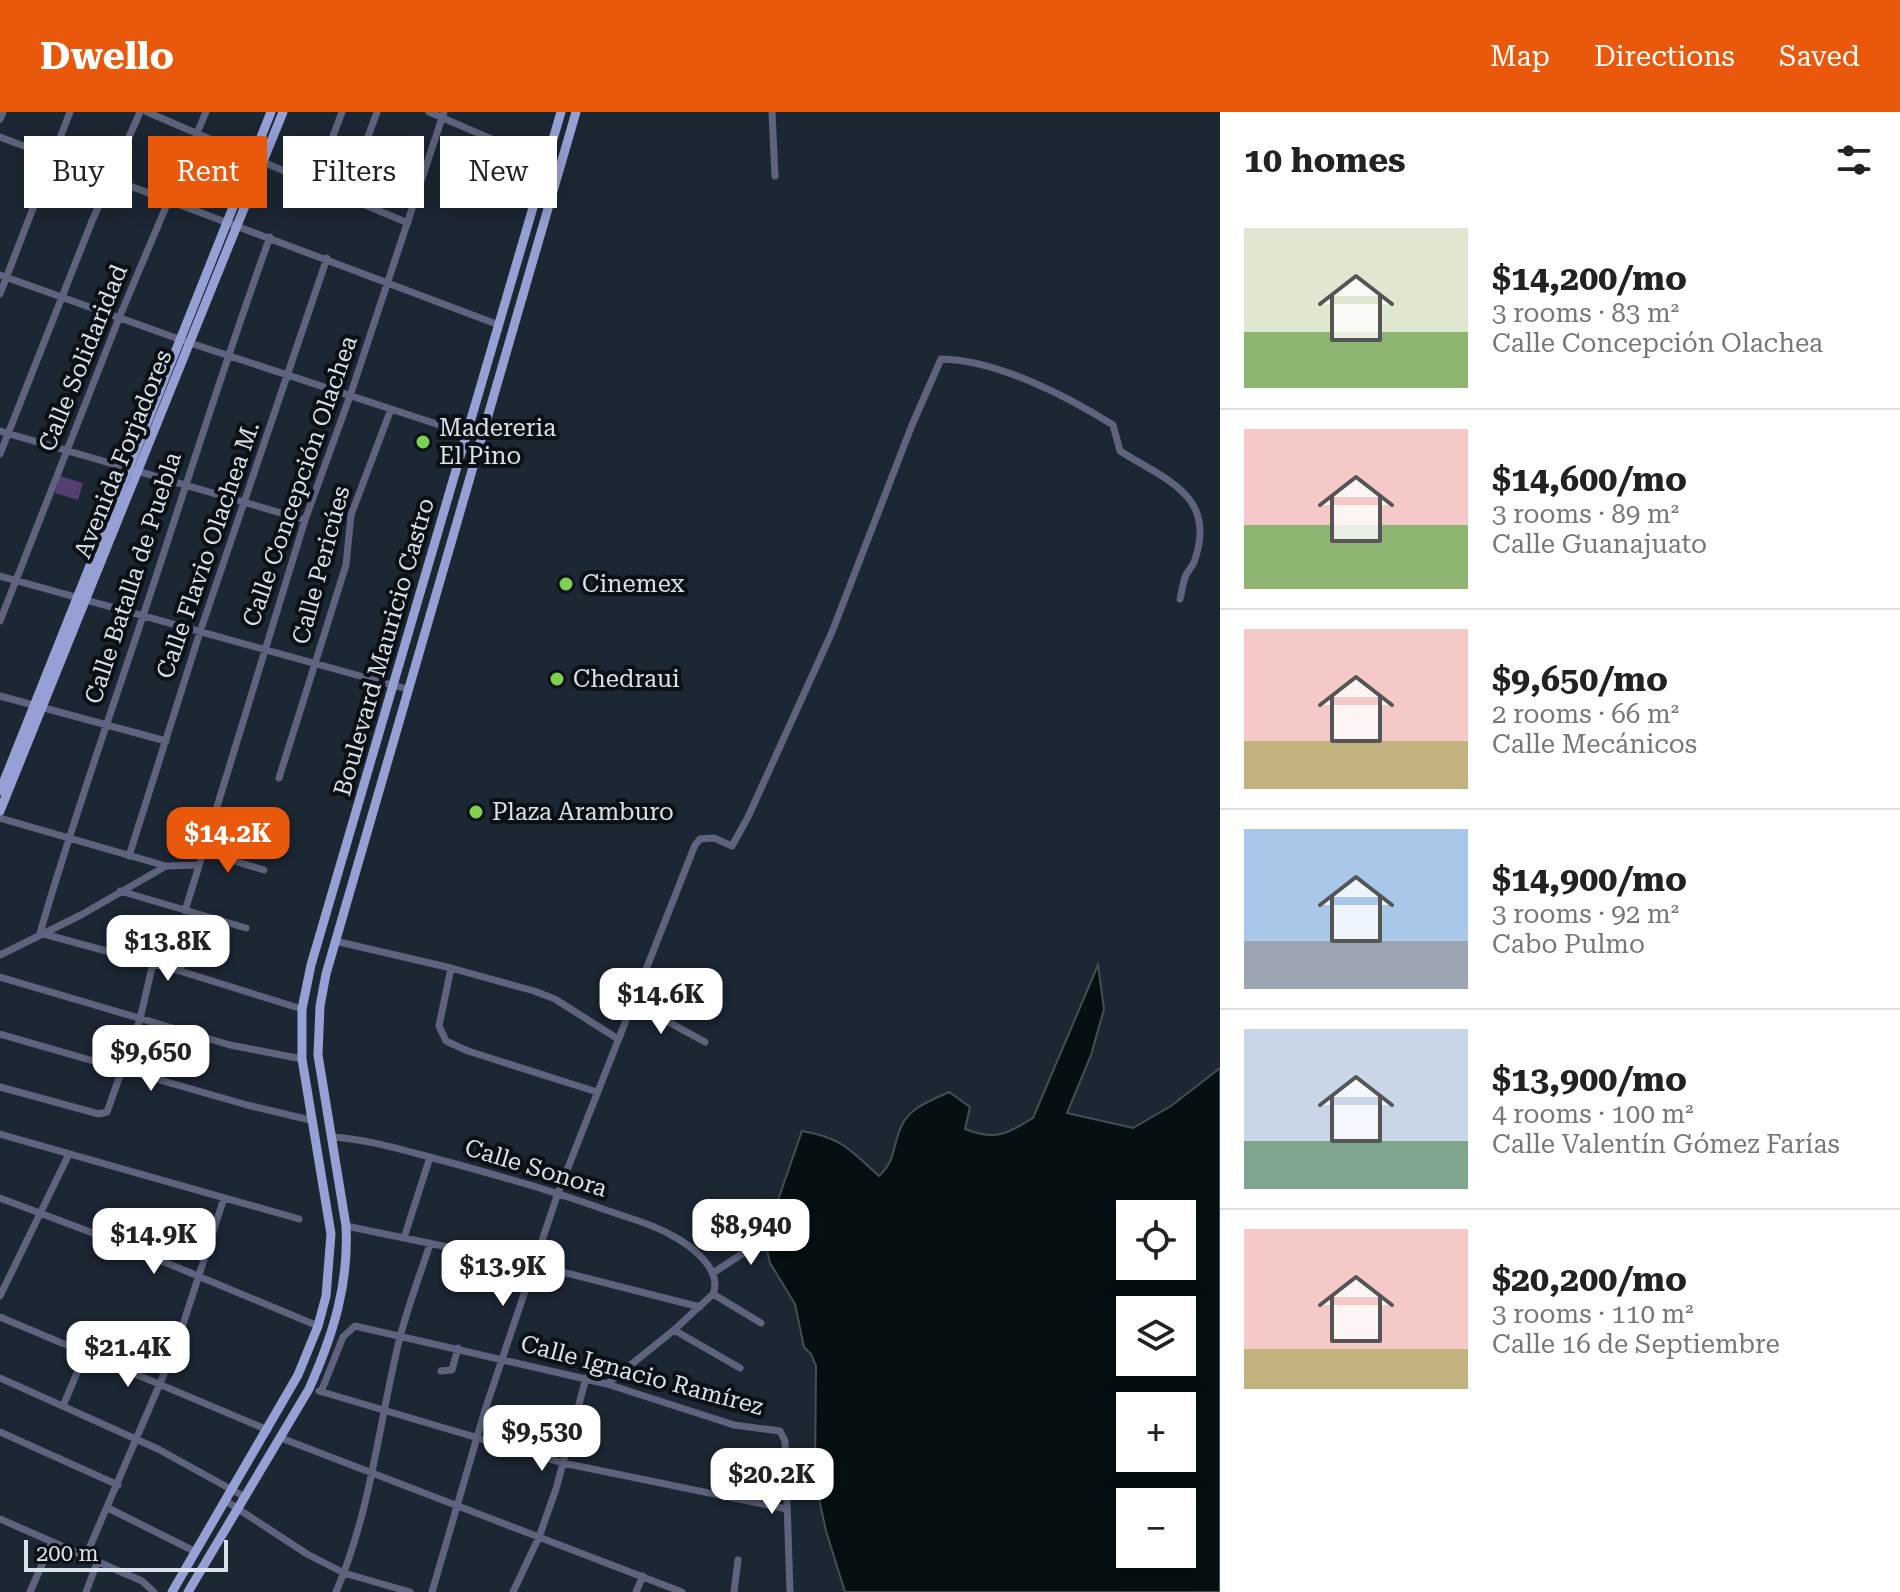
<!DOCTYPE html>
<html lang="en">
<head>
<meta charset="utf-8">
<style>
	body { margin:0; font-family:"Roboto Serif",serif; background:#f6f6f6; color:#222; height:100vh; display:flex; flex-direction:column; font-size:30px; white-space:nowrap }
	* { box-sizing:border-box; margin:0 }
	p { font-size:26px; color:#767676 }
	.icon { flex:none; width:44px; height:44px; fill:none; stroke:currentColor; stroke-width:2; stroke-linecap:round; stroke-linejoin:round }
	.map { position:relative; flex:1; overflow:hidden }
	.sheet { display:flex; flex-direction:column; background:#fff; width:680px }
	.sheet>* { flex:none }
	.guide { position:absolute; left:24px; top:24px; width:760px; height:72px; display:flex; gap:16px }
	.controls { position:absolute; left:1116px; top:1088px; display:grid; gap:16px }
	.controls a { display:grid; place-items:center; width:80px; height:80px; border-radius:0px; background:#fff; box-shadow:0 4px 20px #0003; font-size:40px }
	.scale { position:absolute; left:24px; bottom:20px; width:204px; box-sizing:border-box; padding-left:8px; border:4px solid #dae1ea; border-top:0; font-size:22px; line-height:28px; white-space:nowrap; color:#dae1ea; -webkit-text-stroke:6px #0b1015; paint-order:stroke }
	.price { position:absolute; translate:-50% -68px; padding:0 18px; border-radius:16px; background:#fff; color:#222; font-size:26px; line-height:52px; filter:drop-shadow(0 2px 4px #0008) }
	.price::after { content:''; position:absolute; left:50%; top:48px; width:24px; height:18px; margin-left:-12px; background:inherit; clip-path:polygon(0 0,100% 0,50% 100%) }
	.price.active { background:#ea580c; color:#fff }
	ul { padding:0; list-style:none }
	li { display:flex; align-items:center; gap:24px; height:200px; padding:0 24px }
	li+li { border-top:2px solid #e0e0e0 }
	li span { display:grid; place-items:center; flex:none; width:224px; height:160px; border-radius:0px; color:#555 }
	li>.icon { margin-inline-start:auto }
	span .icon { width:96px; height:96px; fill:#fffc; stroke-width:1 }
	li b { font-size:34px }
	h2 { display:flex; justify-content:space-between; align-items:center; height:96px; padding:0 24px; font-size:34px }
	.pill { padding:0 28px; border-radius:0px; background:#fff; box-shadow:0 4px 20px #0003; font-size:28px; line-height:72px }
	.pill.active { background:#ea580c; color:#fff }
	header { display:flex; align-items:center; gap:48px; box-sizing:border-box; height:112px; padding:0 40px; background:#ea580c; color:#fff }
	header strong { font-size:38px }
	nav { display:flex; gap:44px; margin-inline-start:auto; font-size:28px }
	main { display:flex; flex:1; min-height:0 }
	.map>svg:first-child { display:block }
</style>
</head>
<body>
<header>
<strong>Dwello</strong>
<nav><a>Map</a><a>Directions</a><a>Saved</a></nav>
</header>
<main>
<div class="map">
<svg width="1220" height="1480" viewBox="0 0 1220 1480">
	<rect width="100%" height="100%" fill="#1c2734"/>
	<path fill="#533f72" d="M60,364L83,371L78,388L55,381Z"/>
	<path fill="#041011" stroke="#444f52" stroke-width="2" fill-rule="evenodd" d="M1098,853L1104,897L1091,943L1067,1001L1133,1016L1171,994L1220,956V1480H845L826,1419L815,1368L816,1254L811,1242L804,1235L795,1192L770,1151L767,1138L777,1091L802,1019C843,1026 850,1038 879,1064C897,1047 892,1033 902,1013C911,995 932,988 949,980L970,995L965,1017C995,1029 1007,1022 1033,1006ZM1130,1102H1182V1154H1130ZM1130,1198H1182V1250H1130ZM1130,1294H1182V1346H1130ZM1130,1390H1182V1442H1130Z"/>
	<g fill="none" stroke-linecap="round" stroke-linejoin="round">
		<path stroke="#5f637d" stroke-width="7" d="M147,0L252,45
			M429,0L533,45L540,70
			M772,0L775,64
			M0,7L3,0
			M0,25L499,213
			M263,50L408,111
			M315,72L342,0
			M346,85L377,0
			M270,125C224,251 185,378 143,504C108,610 71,714 40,821L180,859L302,897
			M0,163L190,231L467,322
			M0,182L70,0
			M0,319L305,408
			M0,342L92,109L140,0
			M0,464L407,577
			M0,509L119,206L206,0
			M0,584L166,629
			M279,666L346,453L351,403L391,297
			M0,706L166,754
			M202,739L264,758
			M129,744L200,520L327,146
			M120,779L246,816
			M185,799L305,408L350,284L444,0
			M335,829L451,856L534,879L555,887L618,927
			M0,843L81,803L166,754L198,753
			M451,856L439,914L446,929L468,939L597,980
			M180,859L196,802
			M0,865L230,933L302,947
			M632,890L705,930
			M0,922L247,993L310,1008
			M0,975L99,1002L107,1000L140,907L153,851
			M0,1022L299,1107
			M331,1025C366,1027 399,1037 433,1046C490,1061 547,1077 603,1097C625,1105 651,1111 671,1123C691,1133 723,1158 713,1182L674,1218L607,1272
			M0,1086L114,1129L318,1214
			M346,1114L535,1153L700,1195
			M404,1126L430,1045
			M713,1161L751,1136L762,1123
			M713,1182L761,1211
			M0,1184L69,1042
			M0,1205L268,1318
			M674,1218L740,1256
			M441,1259L452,1258L458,1236
			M0,1266L158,1337L245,1385
			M319,1279L563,1351L787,1397
			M321,1280L343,1225L355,1214L607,1272L734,1313L780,1319L785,1329L790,1480
			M63,1294L85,1242
			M0,1320L118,1373
			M281,1326L682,1480
			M226,1389L307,1442L344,1461L410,1480
			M108,1396L196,1440
			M0,1407L142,1469L154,1480
			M85,1446L176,1234L224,1086
			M30,1480L52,1430
			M86,1480L97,1451
			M336,1480C371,1399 379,1310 400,1225C408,1194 420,1163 430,1132
			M432,1480L485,1298L558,1081L695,733L700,727L714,726L732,734L748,705L832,520L912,313L941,247C997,248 1067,284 1113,313L1120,339C1164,367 1217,383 1195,447C1194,453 1189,457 1186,463C1183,470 1182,479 1180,487
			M513,1480L539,1425L556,1377L586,1266
			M636,1480L643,1464
			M734,1480L738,1448"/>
		<path stroke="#97a0d4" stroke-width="9" d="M0,679L271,0
			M0,699L283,0
			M172,1480L298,1263L318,1214L326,1184L331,1122L302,947V897L311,853L561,0
			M188,1480L309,1277C333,1223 349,1173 346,1114L318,943L320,894L326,862L576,0"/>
	</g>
	<g fill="#7ed053" stroke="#0b1015" stroke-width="3">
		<circle cx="423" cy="330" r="8"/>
		<circle cx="566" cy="472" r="8"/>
		<circle cx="557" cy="567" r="8"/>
		<circle cx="476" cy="700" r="8"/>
	</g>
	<g text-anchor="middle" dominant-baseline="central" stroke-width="8" stroke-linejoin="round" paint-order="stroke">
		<g font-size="24" fill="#dae1ea" stroke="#0b1015">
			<text transform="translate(83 246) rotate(-68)">Calle Solidaridad</text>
			<text transform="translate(123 342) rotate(-68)">Avenida Forjadores</text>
			<text transform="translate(300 369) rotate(-71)">Calle Concepción Olachea</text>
			<text transform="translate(208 438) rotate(-71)">Calle Flavio Olachea M.</text>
			<text transform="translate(321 453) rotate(-75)">Calle Pericúes</text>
			<text transform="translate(133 466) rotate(-72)">Calle Batalla de Puebla</text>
			<text transform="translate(384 535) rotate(-74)">Boulevard Mauricio Castro</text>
			<text transform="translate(536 1056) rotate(17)">Calle Sonora</text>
			<text transform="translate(642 1263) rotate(15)">Calle Ignacio Ramírez</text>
		</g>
		<g font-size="24" fill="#dae1ea" stroke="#0b1015" text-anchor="start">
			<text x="439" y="316">Madereria<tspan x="439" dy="28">El Pino</tspan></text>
			<text x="582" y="472">Cinemex</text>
			<text x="573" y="567">Chedraui</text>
			<text x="492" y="700">Plaza Aramburo</text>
		</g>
	</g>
</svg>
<div class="controls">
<a><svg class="icon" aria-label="locate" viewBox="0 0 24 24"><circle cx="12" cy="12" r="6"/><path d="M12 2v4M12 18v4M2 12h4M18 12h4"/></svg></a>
<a><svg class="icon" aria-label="layers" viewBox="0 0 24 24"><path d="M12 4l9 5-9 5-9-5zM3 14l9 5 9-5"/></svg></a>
<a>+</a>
<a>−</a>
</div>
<div class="scale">200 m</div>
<b class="price active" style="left:228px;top:763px">$14.2K</b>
<b class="price" style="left:168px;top:871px">$13.8K</b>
<b class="price" style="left:661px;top:924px">$14.6K</b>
<b class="price" style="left:151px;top:981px">$9,650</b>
<b class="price" style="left:751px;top:1155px">$8,940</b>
<b class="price" style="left:154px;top:1164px">$14.9K</b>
<b class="price" style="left:503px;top:1196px">$13.9K</b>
<b class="price" style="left:128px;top:1277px">$21.4K</b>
<b class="price" style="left:542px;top:1361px">$9,530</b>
<b class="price" style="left:772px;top:1404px">$20.2K</b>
<div class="guide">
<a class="pill">Buy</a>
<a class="pill active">Rent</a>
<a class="pill">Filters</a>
<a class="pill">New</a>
</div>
</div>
<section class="sheet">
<h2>10 homes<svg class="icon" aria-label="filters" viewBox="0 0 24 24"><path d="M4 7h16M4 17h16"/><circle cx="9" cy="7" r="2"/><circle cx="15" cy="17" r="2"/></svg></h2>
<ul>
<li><span style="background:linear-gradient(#dfe7d0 65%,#8fb573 0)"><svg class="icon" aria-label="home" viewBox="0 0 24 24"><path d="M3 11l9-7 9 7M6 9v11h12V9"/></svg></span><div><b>$14,200/mo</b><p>3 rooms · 83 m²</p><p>Calle Concepción Olachea</p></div></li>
<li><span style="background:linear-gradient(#f6c9c9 60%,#8fb573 0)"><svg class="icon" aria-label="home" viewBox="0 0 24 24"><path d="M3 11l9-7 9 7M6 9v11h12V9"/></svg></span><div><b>$14,600/mo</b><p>3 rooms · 89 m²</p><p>Calle Guanajuato</p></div></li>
<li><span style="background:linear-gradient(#f6c9c9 70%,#c2b280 0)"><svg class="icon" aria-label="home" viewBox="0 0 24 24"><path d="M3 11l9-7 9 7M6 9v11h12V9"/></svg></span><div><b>$9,650/mo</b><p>2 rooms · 66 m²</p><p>Calle Mecánicos</p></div></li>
<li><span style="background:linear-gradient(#a9c7e8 70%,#9aa5b1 0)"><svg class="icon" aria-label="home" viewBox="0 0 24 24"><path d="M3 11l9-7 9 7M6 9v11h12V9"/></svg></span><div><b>$14,900/mo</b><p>3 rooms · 92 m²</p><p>Cabo Pulmo</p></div></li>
<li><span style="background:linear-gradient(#c9d6e8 70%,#7fa58c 0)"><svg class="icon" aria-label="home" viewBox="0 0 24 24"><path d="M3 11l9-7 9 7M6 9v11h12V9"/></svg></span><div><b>$13,900/mo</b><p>4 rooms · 100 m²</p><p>Calle Valentín Gómez Farías</p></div></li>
<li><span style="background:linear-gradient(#f6c9c9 75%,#c2b280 0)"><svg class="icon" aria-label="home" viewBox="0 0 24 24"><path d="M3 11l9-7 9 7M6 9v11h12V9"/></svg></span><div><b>$20,200/mo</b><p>3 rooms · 110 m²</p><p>Calle 16 de Septiembre</p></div></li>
</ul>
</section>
</main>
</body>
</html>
